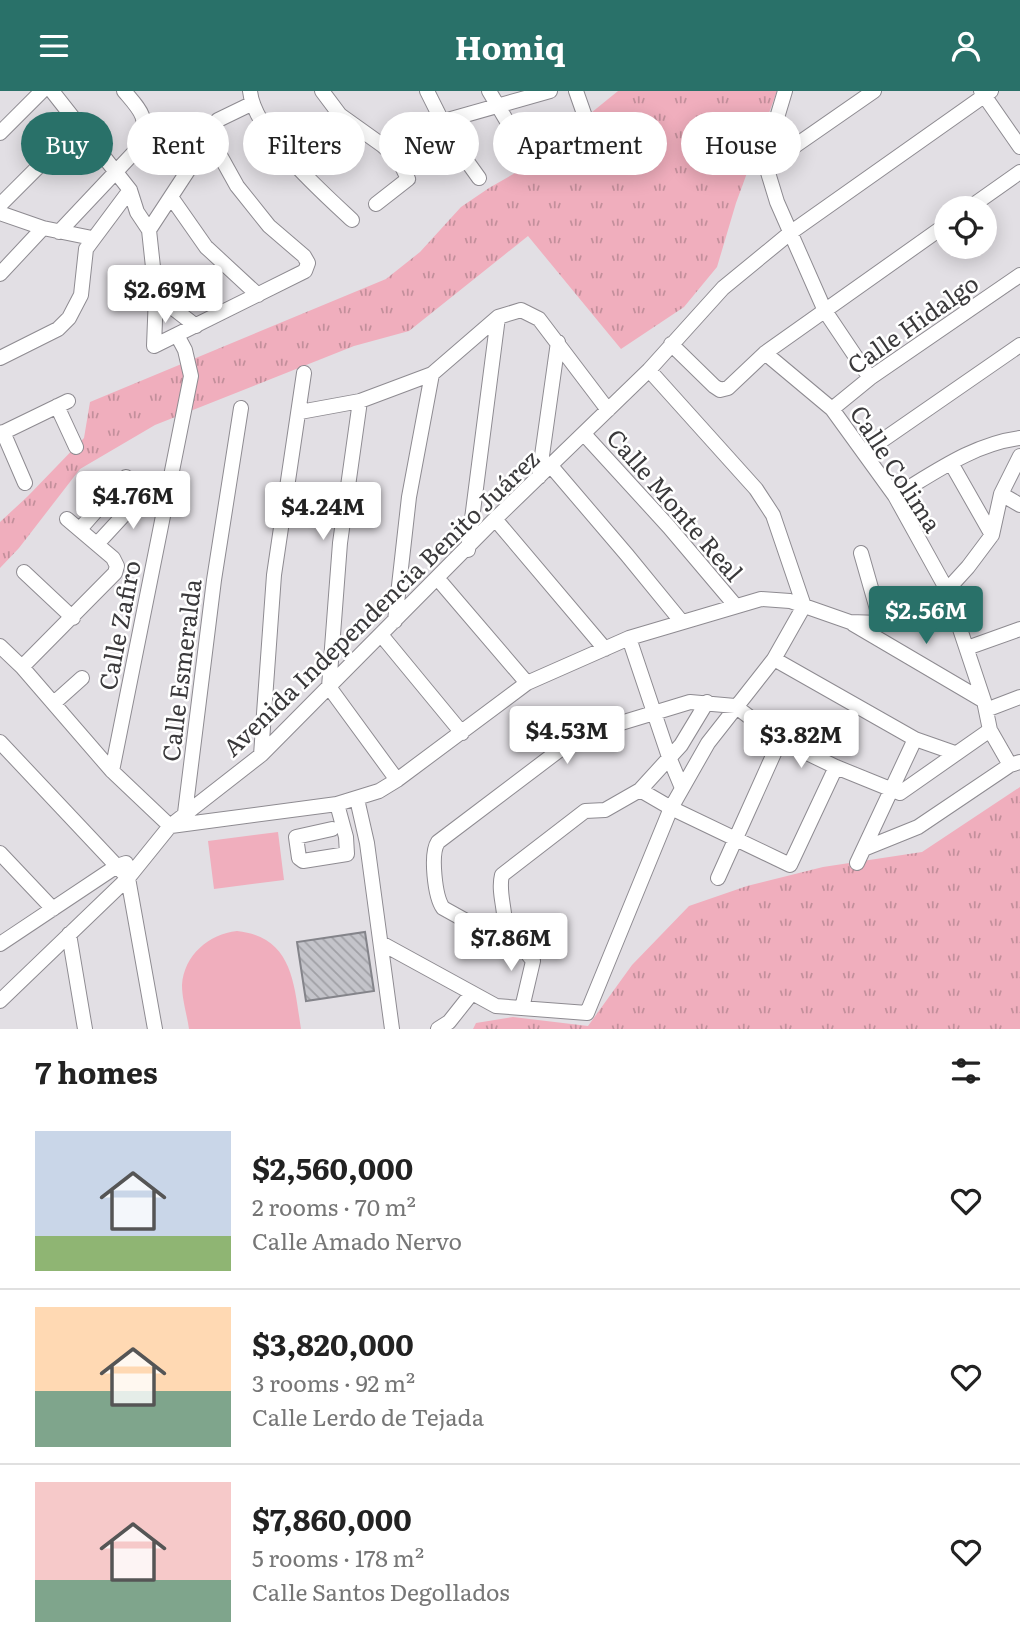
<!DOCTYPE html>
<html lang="en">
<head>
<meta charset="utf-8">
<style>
	body { margin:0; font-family:Literata,serif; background:#f2f2f2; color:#222; height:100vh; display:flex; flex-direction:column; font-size:26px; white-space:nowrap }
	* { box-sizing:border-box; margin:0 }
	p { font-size:23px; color:#767676 }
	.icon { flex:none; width:38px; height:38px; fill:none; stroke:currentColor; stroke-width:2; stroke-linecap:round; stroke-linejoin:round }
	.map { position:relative; height:938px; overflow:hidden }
	.panel { display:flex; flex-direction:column; background:#fff; flex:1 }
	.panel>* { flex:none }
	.banner { position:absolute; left:21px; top:21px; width:978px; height:63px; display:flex; gap:14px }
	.tools { position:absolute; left:934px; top:105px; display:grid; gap:14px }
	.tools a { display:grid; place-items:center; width:63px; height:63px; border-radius:50%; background:#fff; box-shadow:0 4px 18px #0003; font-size:35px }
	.price { position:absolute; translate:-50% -60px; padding:0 16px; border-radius:7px; background:#fff; color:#222; font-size:23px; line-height:46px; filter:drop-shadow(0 2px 4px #0008) }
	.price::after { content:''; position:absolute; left:50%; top:42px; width:21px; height:16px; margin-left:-10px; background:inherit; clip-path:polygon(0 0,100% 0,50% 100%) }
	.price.on { background:#297169; color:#fff }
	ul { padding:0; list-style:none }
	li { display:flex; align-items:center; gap:21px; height:175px; padding:0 35px }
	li+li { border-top:2px solid #e0e0e0 }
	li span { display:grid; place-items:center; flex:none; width:196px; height:140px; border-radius:0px; color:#555 }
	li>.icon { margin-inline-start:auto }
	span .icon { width:84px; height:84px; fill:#fffc; stroke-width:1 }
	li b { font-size:30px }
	h2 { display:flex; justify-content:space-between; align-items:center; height:84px; padding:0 35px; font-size:30px }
	.chip { padding:0 24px; border-radius:32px; background:#fff; box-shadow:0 4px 18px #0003; font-size:24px; line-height:63px }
	.chip.on { background:#297169; color:#fff }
	header { display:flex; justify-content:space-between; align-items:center; height:91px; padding:0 35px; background:#297169; color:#fff; font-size:32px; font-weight:700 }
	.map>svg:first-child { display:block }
</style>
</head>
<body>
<header><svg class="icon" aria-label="menu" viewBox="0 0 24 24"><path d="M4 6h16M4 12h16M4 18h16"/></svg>Homiq<svg class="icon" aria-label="person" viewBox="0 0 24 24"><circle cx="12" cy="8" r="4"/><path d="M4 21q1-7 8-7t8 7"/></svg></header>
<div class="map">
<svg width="1020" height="938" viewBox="0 0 1020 938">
	<defs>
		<pattern id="grass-tufts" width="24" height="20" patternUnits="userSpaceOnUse" patternTransform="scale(1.75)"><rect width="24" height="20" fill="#f0aebd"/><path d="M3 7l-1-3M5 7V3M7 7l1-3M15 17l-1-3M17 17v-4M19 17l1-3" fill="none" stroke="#c38f9b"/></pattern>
		<pattern id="building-back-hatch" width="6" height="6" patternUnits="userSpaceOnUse" patternTransform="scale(1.75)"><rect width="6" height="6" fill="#c4c4ca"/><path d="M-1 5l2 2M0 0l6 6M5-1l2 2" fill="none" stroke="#a0a0a5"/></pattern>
	</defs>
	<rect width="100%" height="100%" fill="#e2dfe4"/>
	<path fill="url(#grass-tufts)" d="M618,0H777L736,112L717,176L684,216L621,258L528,145L409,240L354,255L155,334L80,378L19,457L0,477V431L28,405L84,347L90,311L386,188L420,161L461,116L489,97L522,78Z
		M1020,696V938H473L476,932L513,926L588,935L632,874L689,815L747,795L823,776L922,761Z"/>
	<path fill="#f0aebd" d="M278,741L284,789L214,798L208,750Z
		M237,840C293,846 294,893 301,938H189C187,924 182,908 182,894C184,864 209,843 237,840Z"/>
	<path fill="url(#building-back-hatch)" stroke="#84848a" stroke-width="2" d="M365,841L374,900L306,910L297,851Z"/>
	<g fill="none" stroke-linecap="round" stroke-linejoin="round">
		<g stroke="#8e8b91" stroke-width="16">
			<path id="minor" d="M52,0L130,99L137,121L149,139L156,204L154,255L305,180L308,172L304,165L269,135L237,95L207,41
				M250,0C254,41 322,101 352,129
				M322,0L340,24L382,54L399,69L408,88L376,113
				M427,0L451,48L479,87
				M489,0L524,59
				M576,0L589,37
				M785,0L767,60L766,75L777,111L825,220L870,287
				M981,0L1020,56
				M0,42L42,0
				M382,54L398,37L444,30L550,0
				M290,71L340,24
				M766,75L874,0
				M171,106L206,156L258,204
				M0,114L79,35
				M969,117L1020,81
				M0,122L43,137L92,147
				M149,139L189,78L207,41L218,29L251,13
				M59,141L142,53C148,25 141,20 124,0
				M0,183L43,137
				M156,204L196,235
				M671,253L714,295L720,299L728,297L765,262L947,133
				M765,262L832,318L895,405L947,499L984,610L990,639L1010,674
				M0,267L58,238L69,227L81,204L86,158L130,99
				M360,310L340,452L329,596L397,689
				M57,315L76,356
				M832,318L870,287L1020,184
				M300,321L360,310L432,283L498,226L521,219L539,228L608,319
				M3,341L25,392
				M0,343L68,310
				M584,343L669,436L735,514
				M864,362L1020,254
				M951,372L992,444
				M551,375L627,464L681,530
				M539,386L558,251
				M1001,403L1020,414
				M895,405C934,382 973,353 1020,347
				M495,428L605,558
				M80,438L126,386
				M97,453L133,414L164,415
				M468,459L498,226
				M861,462L881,532
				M24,481L73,527
				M438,488L527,592
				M395,530L409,406L432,283
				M853,533L984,610
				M382,545L462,642
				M629,547L669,666L682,697
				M0,555L22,576L112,680L170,735
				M967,557L1020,538
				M774,568L915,648L955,662
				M22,576L115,482L117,475L113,467L67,428
				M54,612L82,587
				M986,619L1020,606
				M0,651L128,787L155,938
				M261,664L274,484L304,282
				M112,680L191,285L185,259L177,244
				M640,699L671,717L790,774L836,676
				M357,708L367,752L392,938
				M185,722L214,489L241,317
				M171,735L337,713L379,700L397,689L527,592L629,547L761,508L790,510L850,531L881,532L905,528L924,518L947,499L968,476L992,444L1001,403L1020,365
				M332,738L296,746L299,767L303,770L347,763L346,746L337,713
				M866,757L918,736L1010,674L1020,671
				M0,762L53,818
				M857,772L915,648
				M718,787L780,649
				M69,843L85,938
				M503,845C509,825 497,804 502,784L585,720L605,719L640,699L681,654L707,611
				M381,852L496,915L587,922L671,717L708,652L774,568L804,515L773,424L756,398L649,279
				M0,853L117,775L126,772
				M0,910L128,787L170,735L261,664L495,428L649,279L723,197L790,142L991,0
				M522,917L533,870L520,853L503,845L497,847L443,817C435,806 430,763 438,751L578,645L690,611L735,615L780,649L836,676L900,702L990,639
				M438,938L449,931L472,902"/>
		</g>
		<use href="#minor" stroke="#fff" stroke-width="14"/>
	</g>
	<g text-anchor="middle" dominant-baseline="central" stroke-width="5" stroke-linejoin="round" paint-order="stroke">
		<g font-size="24" fill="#3a393b" stroke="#fff">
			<text transform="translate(912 232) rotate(-35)">Calle Hidalgo</text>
			<text transform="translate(897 377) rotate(57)">Calle Colima</text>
			<text transform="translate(676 413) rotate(49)">Calle Monte Real</text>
			<text transform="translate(380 511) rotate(-44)">Avenida Independencia Benito Juárez</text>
			<text transform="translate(118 534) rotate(-79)">Calle Zafiro</text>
			<text transform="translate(180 579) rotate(-83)">Calle Esmeralda</text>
		</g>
	</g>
</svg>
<div class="tools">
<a><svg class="icon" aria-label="locate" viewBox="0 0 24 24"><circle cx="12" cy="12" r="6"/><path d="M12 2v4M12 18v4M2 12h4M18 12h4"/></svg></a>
</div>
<b class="price" style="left:165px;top:234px">$2.69M</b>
<b class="price" style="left:133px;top:440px">$4.76M</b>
<b class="price" style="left:323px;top:451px">$4.24M</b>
<b class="price on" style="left:926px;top:555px">$2.56M</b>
<b class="price" style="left:567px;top:675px">$4.53M</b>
<b class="price" style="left:801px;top:679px">$3.82M</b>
<b class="price" style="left:511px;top:882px">$7.86M</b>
<div class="banner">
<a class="chip on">Buy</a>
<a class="chip">Rent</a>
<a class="chip">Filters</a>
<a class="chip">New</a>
<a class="chip">Apartment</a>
<a class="chip">House</a>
</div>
</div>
<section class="panel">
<h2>7 homes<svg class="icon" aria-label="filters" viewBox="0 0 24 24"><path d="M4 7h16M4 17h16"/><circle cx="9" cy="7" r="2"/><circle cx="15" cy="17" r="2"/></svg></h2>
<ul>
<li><span style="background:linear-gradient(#c9d6e8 75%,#8fb573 0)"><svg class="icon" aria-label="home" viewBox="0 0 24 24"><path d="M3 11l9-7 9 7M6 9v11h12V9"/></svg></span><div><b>$2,560,000</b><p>2 rooms · 70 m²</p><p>Calle Amado Nervo</p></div><svg class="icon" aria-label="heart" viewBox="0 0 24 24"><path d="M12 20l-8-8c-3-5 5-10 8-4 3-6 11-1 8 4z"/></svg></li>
<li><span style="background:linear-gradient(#ffd9b3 60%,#7fa58c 0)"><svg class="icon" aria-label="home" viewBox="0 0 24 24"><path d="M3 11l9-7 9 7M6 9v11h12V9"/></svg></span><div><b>$3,820,000</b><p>3 rooms · 92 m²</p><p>Calle Lerdo de Tejada</p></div><svg class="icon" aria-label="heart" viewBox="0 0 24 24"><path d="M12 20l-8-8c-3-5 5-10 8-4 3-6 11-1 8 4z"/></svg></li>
<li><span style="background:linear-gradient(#f6c9c9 70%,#7fa58c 0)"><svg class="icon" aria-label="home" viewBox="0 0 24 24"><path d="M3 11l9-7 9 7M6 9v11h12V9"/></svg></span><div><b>$7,860,000</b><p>5 rooms · 178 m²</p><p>Calle Santos Degollados</p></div><svg class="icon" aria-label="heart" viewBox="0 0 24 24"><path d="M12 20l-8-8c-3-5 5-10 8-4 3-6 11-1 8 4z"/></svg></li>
</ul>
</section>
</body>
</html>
